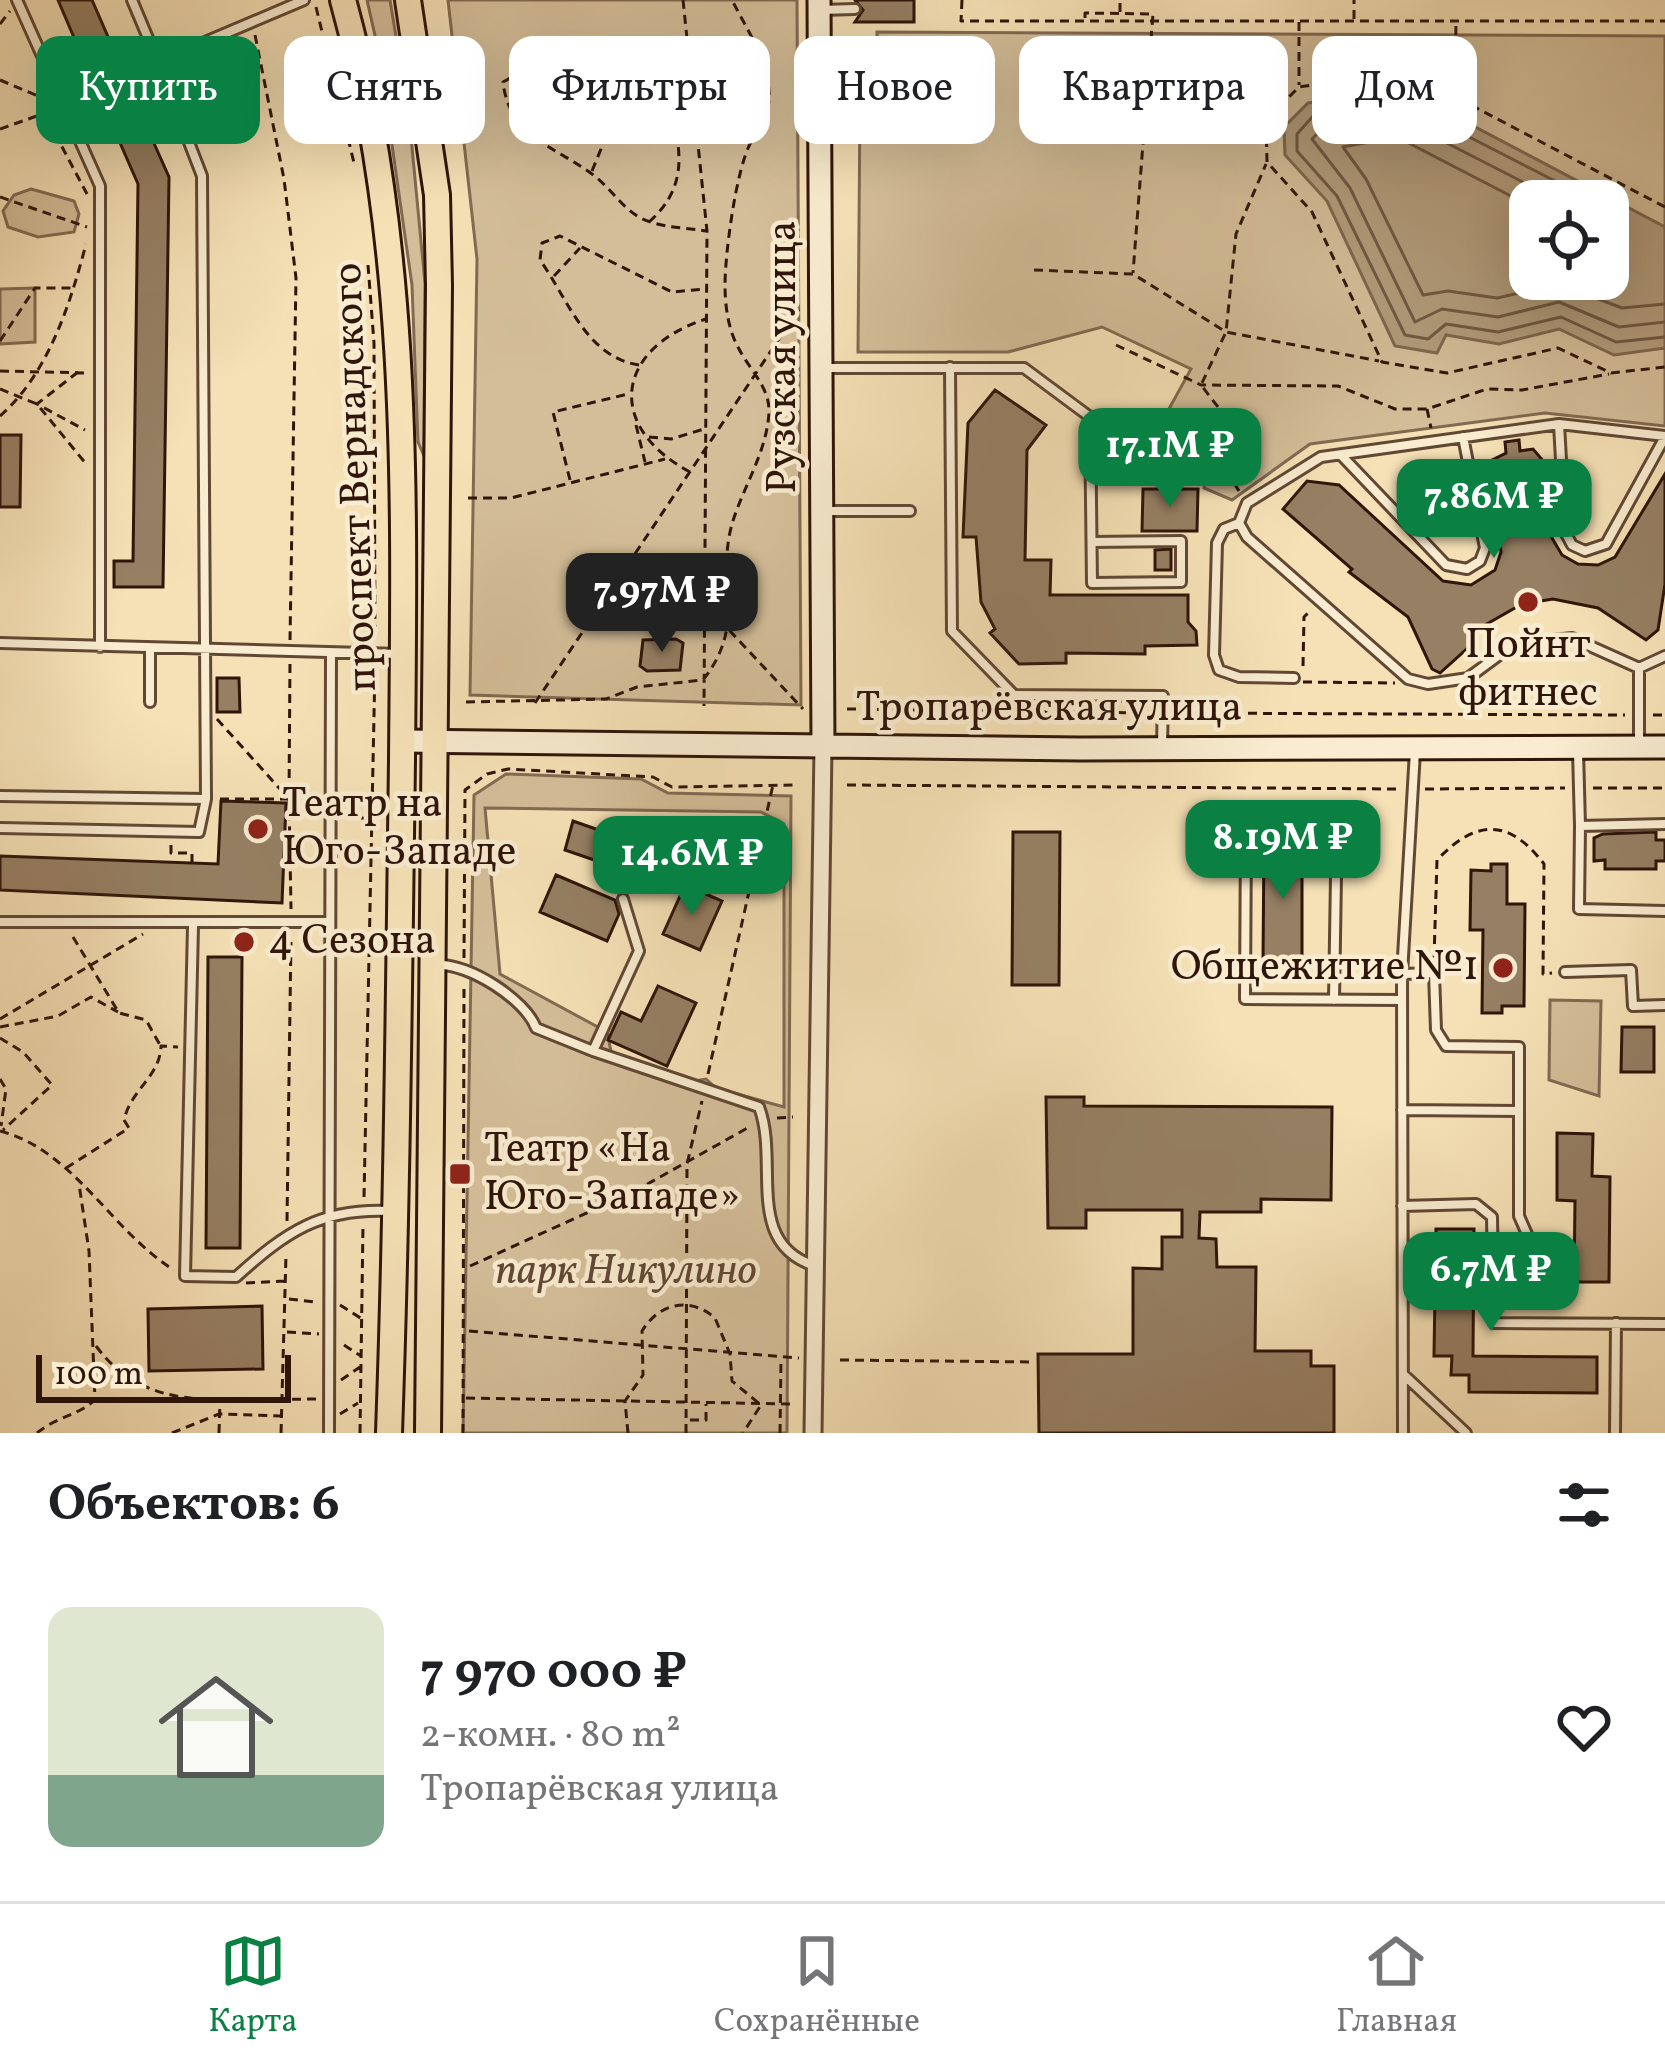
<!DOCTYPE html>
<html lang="ru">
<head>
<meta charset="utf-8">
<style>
	body { margin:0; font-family:Vollkorn,serif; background:#f6f6f6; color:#202124; height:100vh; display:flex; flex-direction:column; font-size:45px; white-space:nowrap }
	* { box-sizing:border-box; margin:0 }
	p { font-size:39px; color:#757577 }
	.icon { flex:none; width:66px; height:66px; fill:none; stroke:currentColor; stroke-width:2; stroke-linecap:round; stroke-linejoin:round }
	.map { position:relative; height:1433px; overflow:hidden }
	.panel { display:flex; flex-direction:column; background:#fff; flex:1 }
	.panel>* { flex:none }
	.top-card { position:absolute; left:36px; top:36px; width:1593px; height:108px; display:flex; gap:24px }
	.fabs { position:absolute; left:1509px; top:180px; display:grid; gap:24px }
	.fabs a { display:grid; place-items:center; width:120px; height:120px; border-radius:24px; background:#fff; box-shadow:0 12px 48px #0002; font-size:60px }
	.scale { position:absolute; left:36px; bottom:30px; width:255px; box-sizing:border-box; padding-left:12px; border:6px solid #2f150a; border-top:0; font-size:33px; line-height:42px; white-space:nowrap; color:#2f150a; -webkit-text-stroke:9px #f9ecd0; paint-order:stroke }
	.price { position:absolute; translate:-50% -102px; padding:0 27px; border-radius:24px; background:#0b8043; color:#fff; font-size:39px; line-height:78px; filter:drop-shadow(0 3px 6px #0008) }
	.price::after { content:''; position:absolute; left:50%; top:72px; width:36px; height:27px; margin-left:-18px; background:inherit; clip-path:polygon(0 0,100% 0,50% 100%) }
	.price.on { background:#222; color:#fff }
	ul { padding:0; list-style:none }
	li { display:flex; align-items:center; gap:36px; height:300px; padding:0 48px }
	li span { display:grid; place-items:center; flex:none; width:336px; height:240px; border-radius:24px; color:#555 }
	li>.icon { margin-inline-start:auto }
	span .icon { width:144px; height:144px; fill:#fffc; stroke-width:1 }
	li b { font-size:51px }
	h2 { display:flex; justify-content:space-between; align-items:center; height:144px; padding:0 48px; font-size:51px }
	.pill { padding:0 42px; border-radius:24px; background:#fff; box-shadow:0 12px 48px #0002; font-size:42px; line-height:108px }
	.pill.on { background:#0b8043; color:#fff }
	.dock { display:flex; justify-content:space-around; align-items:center; height:168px; border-top:3px solid #e0e0e0; background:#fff; font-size:33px; color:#757577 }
	.dock a { display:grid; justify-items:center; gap:6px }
	.dock .on { color:#0b8043 }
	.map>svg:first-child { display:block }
</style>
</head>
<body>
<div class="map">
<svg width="1665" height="1433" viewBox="0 0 1665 1433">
	<rect width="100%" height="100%" fill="#f6e1b6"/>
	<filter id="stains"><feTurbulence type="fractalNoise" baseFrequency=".00167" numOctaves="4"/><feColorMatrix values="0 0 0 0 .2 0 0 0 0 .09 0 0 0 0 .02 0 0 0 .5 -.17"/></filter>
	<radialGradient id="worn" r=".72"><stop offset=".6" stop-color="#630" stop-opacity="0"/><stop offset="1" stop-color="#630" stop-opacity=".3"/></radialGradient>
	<path fill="#d4be99" stroke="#826a52" stroke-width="3" fill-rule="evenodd" d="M367,0H390L400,61L391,69L381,62Z
		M448,0H797L801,705L470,695L477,259Z
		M877,32L1665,36V426L1545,413L1310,444L1232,500L1204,488L1205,457L1159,427L1191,369L1102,327L1008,352H858L860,101H877ZM1530,201H1608V279H1530Z
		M407,95L425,283L424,456L418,442L412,285L385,96Z
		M31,189L74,201L79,214L74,232L38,237L8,227L3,211L14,195Z
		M35,288V342L0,344V289Z
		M506,774L641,779L668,793L791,796L787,1433H463L474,795ZM485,808L761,812L784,824V1107L716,1088L706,1079L694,1081L612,1056L607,1032L500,974Z
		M1550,1000L1601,1001L1599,1096L1549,1080Z"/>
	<path fill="#b29c7c" stroke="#7e664e" stroke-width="3" fill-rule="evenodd" d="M1405,90L1665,227V348L1614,355L1559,329L1499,344L1446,335L1437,353L1395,346L1327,201L1285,155L1284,127L1308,103ZM1530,201H1608V279H1530Z"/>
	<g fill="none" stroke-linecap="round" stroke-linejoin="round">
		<path stroke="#705843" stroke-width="3" d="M1560,201L1400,119L1322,129L1312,139L1350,188L1415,322L1442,309L1498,317L1559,302L1619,327L1665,322
			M1594,201L1403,103L1314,115L1297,134V151L1337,196L1405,335L1428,339L1446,324L1498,332L1561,317L1616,342L1665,337
			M1530,206L1397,137L1343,147L1366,179L1423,295L1448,291L1497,298L1559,284L1622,308L1665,304"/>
	</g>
	<path fill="#967f63" stroke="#2f150a" stroke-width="3" d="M58,0H92L122,69L117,79L128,85L169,177L163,587H114V561H133L138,184L100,97L105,86L93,82Z
		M855,0H914V22H855L863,10Z
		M868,46L869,75L853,76L851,47Z
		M995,390L1046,425L1027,450L1025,560H1051L1050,595H1188V622L1196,631L1197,645L1145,646V654L1066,653V663L1019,664L990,633L995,629L981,602L976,537H963L968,423Z
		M0,435H21L20,507H0Z
		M1519,440L1520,451L1533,449L1545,463L1552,538L1562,555L1578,564L1598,565L1615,557L1665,474V584L1658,630L1646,640L1598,608L1553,599L1522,604L1478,629L1471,645L1440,673L1432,669L1408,617L1349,572L1352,569L1283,509L1307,481L1339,485L1443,581L1471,585L1495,570L1501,552L1488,462L1506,453L1505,442Z
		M1143,489H1198L1197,531H1142Z
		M1171,549V570H1155V550Z
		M676,639L683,643L680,670L647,671L640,666L643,640Z
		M217,678H239L240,712H217Z
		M221,801L286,803L282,903L0,890V856L218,864Z
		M683,820L708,823L720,855L681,871L663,828Z
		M573,821L610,834L600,862L565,850Z
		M638,828L661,829L657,885L630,883L631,869L637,870Z
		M1013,832H1060L1059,985H1012Z
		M1656,832V840H1665V861H1656V869H1605V860L1594,861V838L1603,834Z
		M1264,842H1302V960L1263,961Z
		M1491,864H1507V904H1525L1524,1006H1502V1013H1482L1483,930H1470L1471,870L1491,871Z
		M556,875L615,900L619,914L607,941L540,912Z
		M685,885L722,901L700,950L663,934Z
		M208,957H242L240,1248H206Z
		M658,986L696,1003L667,1066L608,1040L621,1012L641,1021Z
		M1622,1027H1654V1072H1621Z
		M1046,1097H1084V1106L1332,1107L1331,1200L1261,1199V1212H1200L1199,1238L1216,1239L1217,1267H1256L1255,1351H1311V1366H1334V1433H1039L1038,1354H1133V1268L1162,1269V1237H1182V1210H1086V1228H1048Z
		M1557,1133L1593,1134L1592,1176L1610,1177L1609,1282H1574L1575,1201L1557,1200Z
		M1436,1229H1474L1473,1356L1597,1357V1393L1469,1392V1375H1451L1452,1356H1434Z
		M262,1306L263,1369L149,1371L148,1309Z"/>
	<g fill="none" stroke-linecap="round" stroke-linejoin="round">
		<g stroke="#614835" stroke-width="14">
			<path id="lane" d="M17,0L100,186V647
				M132,0L158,62L304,0
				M821,10L855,9
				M64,106L97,89
				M950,367L952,631L1014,695L1163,696L1162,747
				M826,368H1024L1090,417L1092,583L1181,582V541L1092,542
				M1559,424L1565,532L1572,545L1585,551L1606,544L1665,437
				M1341,455L1446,565L1467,569L1480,561L1485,548L1463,437
				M827,511H910
				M1239,523L1247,537L1408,679L1428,684L1468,678L1514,644L1572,638L1639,668
				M0,643L401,654
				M150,649V702
				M1294,678L1239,677L1219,670L1214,655L1217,543L1224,529L1239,523L1247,503L1321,457L1559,424L1665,436
				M1639,746V668L1665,656
				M1578,750L1580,826
				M0,796L206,799
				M1665,824L1580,826L1579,909L1665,911
				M0,828L199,832L206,799L202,176L158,62L125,77
				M0,922H326
				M193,926L185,1276L236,1277C286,1232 320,1208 389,1211
				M439,965C469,964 525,999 536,1028L593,1051L639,951L623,899
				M1565,972L1631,970L1633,1006L1665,1005
				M1402,974L1434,973L1436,1030L1446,1046L1519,1047V1111L1402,1110
				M1334,1000L1337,814L1246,825L1245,999L1402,1000
				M593,1051L759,1107C780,1162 743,1243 815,1266
				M1519,1111V1216L1534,1250L1542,1300
				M1402,1206L1476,1204L1492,1217L1494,1323L1665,1324
				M1404,1375L1466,1433
				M329,1433L331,655
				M1403,1433L1402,974L1415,751
				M1615,1433L1616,1323"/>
		</g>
		<g stroke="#614835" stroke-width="21">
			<path id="street" d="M813,1433L823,747"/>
		</g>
		<g stroke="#2f150a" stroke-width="27">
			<path id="secondary" d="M819,0L823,747
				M360,63L374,82L396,84L413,64L416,48
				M402,741L1080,749L1665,747"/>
		</g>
		<g stroke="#2f150a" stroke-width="30">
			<path id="primary" d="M343,0C411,247 404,505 402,760C399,984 397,1209 389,1433
				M408,0L437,195L439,285L428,1433"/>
		</g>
		<path stroke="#2f150a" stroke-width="3" stroke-dasharray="9 6" stroke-linecap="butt" d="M683,0L707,231L704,706
			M962,0L961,21H1665
			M316,7L355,167
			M1120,12V0
			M1085,18V13L1153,14L1133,273
			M1354,19V0
			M1299,22V85
			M0,24L10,11
			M255,35L284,179L296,278L290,640
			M0,80L45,99
			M697,80L707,79L706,72L697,73
			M695,94C671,111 623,154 597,124C587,112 582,95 570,85C557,74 541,75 527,69L503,82C509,137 556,147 592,174C613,189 625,215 651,222C668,228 689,228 707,231
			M1455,95L1456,21
			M515,106L538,75
			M0,129L51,111
			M61,132L60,143L87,194
			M592,171L608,132
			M0,197L87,227
			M1665,207L1408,72L1299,87L1266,120L1267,162L1312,212L1382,362L1447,373L1558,348L1611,373L1665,367
			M649,222C684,191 684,157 671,113
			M368,265L374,343L375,639
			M1034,270L1133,274L1226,332L1379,361
			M554,276L580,248
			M0,341L35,288H73
			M1116,345L1201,385L1338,386L1395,409H1427L1487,389L1522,390L1609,374
			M639,365C586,357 568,299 540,260L542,243L560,236L672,292L705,289
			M0,371L88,373
			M78,372L37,404L85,430
			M0,389L37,404L87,465
			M1427,409L1431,428
			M0,416C48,374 70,305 86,244
			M636,425L645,462
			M649,437L671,439L704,429
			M690,472C604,426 616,348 706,319
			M570,480L553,412L628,394
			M1239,491L1227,472L1225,416L1201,385L1226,332L1236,234L1266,164
			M468,498H511L665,459
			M705,613L730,631L803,709
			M1303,666L1304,617L1309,612
			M1303,682L1395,683
			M466,702L606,699L637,687L703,680C748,623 715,586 732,524C743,487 767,452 769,412C770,387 748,368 738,347C728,329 725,305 725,285C725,254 736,169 751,142C761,125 770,114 769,93C768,60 746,28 732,0
			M535,703L801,306
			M847,709L1151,713
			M1173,713L1625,715
			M1653,715H1665
			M217,719L289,799L291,909
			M847,785L1397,789
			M1593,788H1665
			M1425,789L1565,788
			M220,799H289L290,662
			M291,799L320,814
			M346,818H367
			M171,845V853H192V863
			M73,937L119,1013L146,1020L160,1045
			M464,958L465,790L487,774L508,769L653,777L672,787L797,785
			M1434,959L1437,860C1476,819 1509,818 1544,864L1543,974L1552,973
			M0,1019L143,934
			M0,1027L58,1016L91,997L118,1012
			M0,1038L23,1052L52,1085L3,1130
			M708,1074L773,785
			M0,1079L6,1089L1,1126
			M777,1118L793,1117
			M0,1131C74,1150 111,1231 174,1270
			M66,1168L129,1128L124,1120C131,1089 160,1077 161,1046L178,1047
			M364,1197L375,667
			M287,1221L291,937
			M470,1266L635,1191L751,1126
			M246,1283L284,1281
			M289,1299L316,1302
			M340,1305L362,1319
			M469,1331L799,1358
			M287,1332L319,1334
			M344,1345L361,1356
			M96,1346C128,1389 168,1399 220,1400
			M840,1360L1034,1362
			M341,1380L363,1365
			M466,1398L791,1404
			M340,1414L358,1403
			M690,1420H706V1404
			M37,1433C56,1417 77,1416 95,1400L89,1251L79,1184
			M172,1433L219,1414L281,1416
			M219,1433L220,1400L317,1399
			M281,1433L286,1255
			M360,1433L363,1225
			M463,1433L464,985
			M628,1433L625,1401L643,1375L642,1331C659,1303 690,1296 715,1318L730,1354L732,1381L761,1405L743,1433
			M686,1433L687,1164L702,1101
			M780,1433L781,1360"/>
		<use href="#lane" stroke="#f9ecd0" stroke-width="8"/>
		<use href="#street" stroke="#f9ecd0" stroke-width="15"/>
		<use href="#secondary" stroke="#f9ecd0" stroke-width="21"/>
		<use href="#primary" stroke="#f6e1b6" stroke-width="24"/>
	</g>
	<g fill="#8f2418" stroke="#f9ecd0" stroke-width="4.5">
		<circle cx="1528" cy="602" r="12"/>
		<circle cx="258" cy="829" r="12"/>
		<circle cx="244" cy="942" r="12"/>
		<circle cx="1503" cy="968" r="12"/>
		<rect x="448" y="1162" width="24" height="24" rx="6"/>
	</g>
	<g text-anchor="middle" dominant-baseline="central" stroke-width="9" stroke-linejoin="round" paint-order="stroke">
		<g font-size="42" fill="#2f150a" stroke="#f9ecd0">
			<text transform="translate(784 357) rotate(-90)">Рузская улица</text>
			<text transform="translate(357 477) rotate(-92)">проспект Вернадского</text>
			<text x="1049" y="709">Тропарёвская улица</text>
		</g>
		<g font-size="42" fill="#2f150a" stroke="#f9ecd0" text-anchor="start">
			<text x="1528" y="646" text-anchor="middle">Пойнт<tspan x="1528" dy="48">фитнес</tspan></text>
			<text x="282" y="805">Театр на<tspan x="282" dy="48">Юго-Западе</tspan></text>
			<text x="268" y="942">4 Сезона</text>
			<text x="1479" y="968" text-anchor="end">Общежитие №1</text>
			<text x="484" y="1150">Театр «На<tspan x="484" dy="48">Юго-Западе»</tspan></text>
		</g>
		<g font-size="42" font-style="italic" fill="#614835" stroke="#f9ecd0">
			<text x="626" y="1272">парк Никулино</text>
		</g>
	</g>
	<rect width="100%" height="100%" filter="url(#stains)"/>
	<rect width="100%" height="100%" fill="url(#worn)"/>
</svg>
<div class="fabs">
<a><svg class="icon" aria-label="locate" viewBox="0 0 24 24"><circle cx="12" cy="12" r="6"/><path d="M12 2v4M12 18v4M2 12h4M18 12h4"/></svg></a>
</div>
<div class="scale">100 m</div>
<b class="price" style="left:1170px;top:510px">17.1M ₽</b>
<b class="price" style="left:1494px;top:561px">7.86M ₽</b>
<b class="price on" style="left:662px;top:655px">7.97M ₽</b>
<b class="price" style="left:1283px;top:902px">8.19M ₽</b>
<b class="price" style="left:692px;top:918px">14.6M ₽</b>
<b class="price" style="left:1491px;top:1334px">6.7M ₽</b>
<div class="top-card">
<a class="pill on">Купить</a>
<a class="pill">Снять</a>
<a class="pill">Фильтры</a>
<a class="pill">Новое</a>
<a class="pill">Квартира</a>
<a class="pill">Дом</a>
</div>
</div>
<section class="panel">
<h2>Объектов: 6<svg class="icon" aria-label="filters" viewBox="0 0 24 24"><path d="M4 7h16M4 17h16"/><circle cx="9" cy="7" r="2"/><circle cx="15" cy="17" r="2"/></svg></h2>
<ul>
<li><span style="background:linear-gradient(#dfe7d0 70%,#7fa58c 0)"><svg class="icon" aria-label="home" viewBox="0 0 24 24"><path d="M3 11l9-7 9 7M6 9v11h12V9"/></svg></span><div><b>7 970 000 ₽</b><p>2-комн. · 80 m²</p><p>Тропарёвская улица</p></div><svg class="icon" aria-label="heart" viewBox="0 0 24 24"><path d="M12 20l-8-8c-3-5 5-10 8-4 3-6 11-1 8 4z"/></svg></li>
</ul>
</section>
<nav class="dock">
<a class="on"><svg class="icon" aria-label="map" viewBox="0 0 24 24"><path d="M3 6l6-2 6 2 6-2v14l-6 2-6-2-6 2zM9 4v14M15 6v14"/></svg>Карта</a>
<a><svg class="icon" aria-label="saved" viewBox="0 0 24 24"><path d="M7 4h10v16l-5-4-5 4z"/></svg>Сохранённые</a>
<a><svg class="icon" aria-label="home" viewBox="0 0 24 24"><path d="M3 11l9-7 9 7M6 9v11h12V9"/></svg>Главная</a>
</nav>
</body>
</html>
